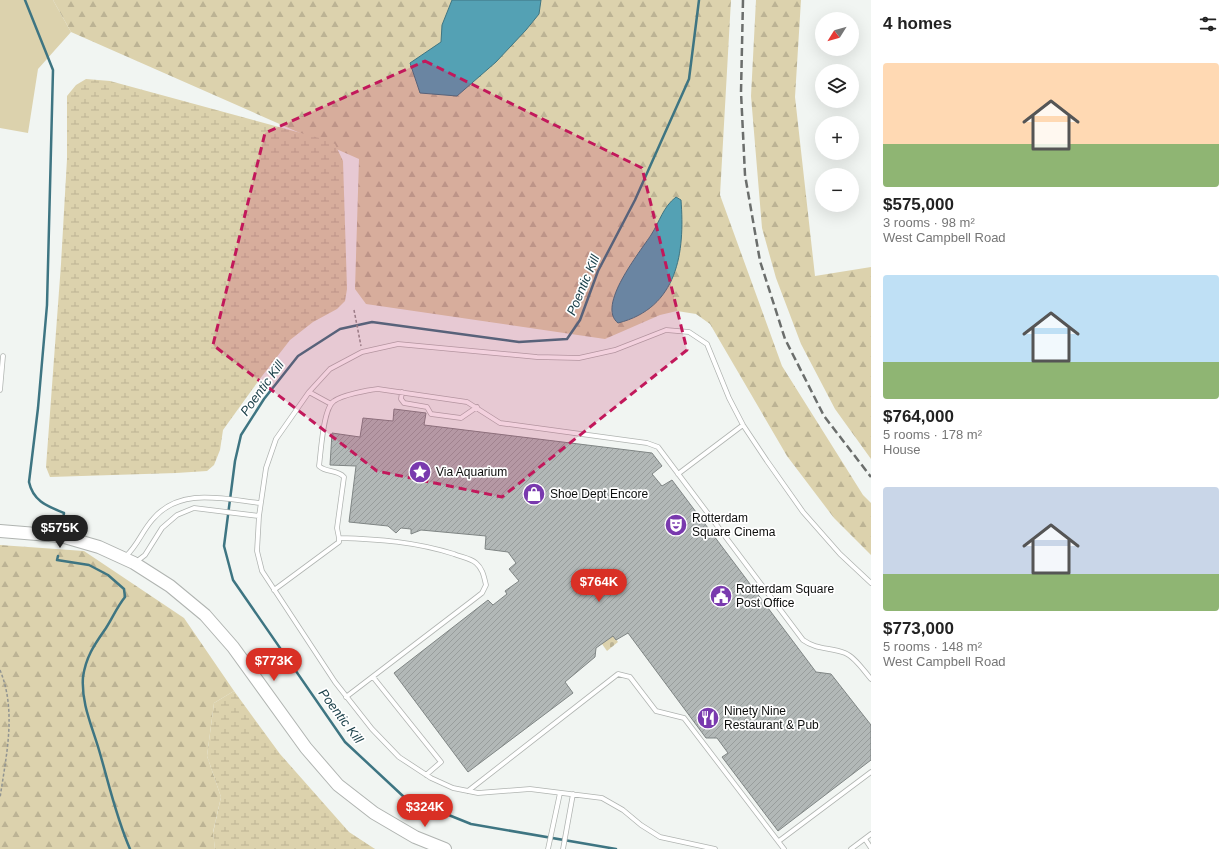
<!DOCTYPE html>
<html lang="en">
<head>
<meta charset="utf-8">
<style>
	body { margin:0; font-family:Arial,sans-serif; background:#f2f2f2; color:#222; height:100vh; display:flex; flex-direction:column; font-size:15px; white-space:nowrap }
	* { box-sizing:border-box; margin:0 }
	p { font-size:13px; color:#767676 }
	.icon { flex:none; width:22px; height:22px; fill:none; stroke:currentColor; stroke-width:2; stroke-linecap:round; stroke-linejoin:round }
	.map { position:relative; flex:1; overflow:hidden }
	.panel { display:flex; flex-direction:column; background:#fff; width:360px }
	.panel>* { flex:none }
	.needle { width:26px; rotate:233deg }
	.buttons { position:absolute; left:815px; top:12px; display:grid; gap:8px }
	.buttons a { display:grid; place-items:center; width:44px; height:44px; border-radius:50%; background:#fff; box-shadow:0 4px 16px #0002; font-size:20px }
	.price { position:absolute; translate:-50% -34px; padding:0 9px; border-radius:14px; background:#d93025; color:#fff; font-size:13px; line-height:26px; filter:drop-shadow(0 1px 2px #0008) }
	.price::after { content:''; position:absolute; left:50%; top:24px; width:12px; height:9px; margin-left:-6px; background:inherit; clip-path:polygon(0 0,100% 0,50% 100%) }
	.price.active { background:#222; color:#fff }
	ul { padding:0; list-style:none }
	li { display:grid; align-content:center; gap:8px; height:212px; padding:0 12px }
	li span { display:grid; place-items:center; height:124px; border-radius:4px; color:#555 }
	li>.icon { margin-inline-start:auto }
	span .icon { width:72px; height:72px; fill:#fffc; stroke-width:1 }
	li b { font-size:17px }
	h2 { display:flex; justify-content:space-between; align-items:center; height:48px; padding:0 12px; font-size:17px }
	main { display:flex; flex:1; min-height:0 }
	.map>svg:first-child { display:block }
</style>
</head>
<body>
<main>
<div class="map">
<svg width="871" height="849" viewBox="0 0 871 849">
	<defs>
		<pattern id="forest-firs" width="22" height="20" patternUnits="userSpaceOnUse"><rect width="22" height="20" fill="#dcd2ad"/><path d="M5 1l3.5 6h-7zM16 11l3.5 6h-7z" fill="#bcb394"/></pattern>
		<pattern id="wetland-marsh" width="20" height="14" patternUnits="userSpaceOnUse"><rect width="20" height="14" fill="#dcd2ad"/><path d="M1 5h8M5 5V1M11 12h8M15 12V8" fill="none" stroke="#bcb394"/></pattern>
		<pattern id="cemetery-stones" width="16" height="16" patternUnits="userSpaceOnUse"><rect width="16" height="16" fill="#dcd2ad"/><path d="M2 7V4a2 2 0 0 1 4 0v3zM10 15v-3a2 2 0 0 1 4 0v3z" fill="#bcb394"/></pattern>
		<pattern id="building-hatch" width="6" height="6" patternUnits="userSpaceOnUse"><rect width="6" height="6" fill="#b2b8b7"/><path d="M-1 1l2-2M0 6l6-6M5 7l2-2" fill="none" stroke="#989d9c"/></pattern>
	</defs>
	<rect width="100%" height="100%" fill="#f1f5f2"/>
	<path fill="#dcd2ad" d="M0,0H53L71,32L38,69L28,133L0,128Z"/>
	<path fill="url(#forest-firs)" d="M53,0H731L720,195L782,366L863,495L871,503V555L834,518L787,456L710,324L696,314L677,311L660,315L605,339L366,304L355,289L359,159L71,32Z
		M756,0H801L795,97L815,276L871,267V459L835,409L801,344L776,278L762,228L751,96Z
		M0,545L84,551L184,618L234,691L214,703L207,756L221,797L213,832L215,849H0Z"/>
	<path fill="url(#wetland-marsh)" d="M86,79L110,81L323,139L335,144L343,161L347,289L345,301L337,309L313,322L290,340L259,380L223,430L220,450L214,465L207,471L176,473L50,477L46,467L61,264L67,159V96L76,85Z
		M234,691L280,754L349,832L375,849H215L213,833L221,797L207,756L214,703Z"/>
	<path fill="url(#cemetery-stones)" d="M612,634L618,642L607,651L602,644Z"/>
	<path fill="#54a1b4" stroke="#3e7582" d="M452,0H541L539,14L526,30L496,62L457,96L420,93L410,63L441,42L442,25Z
		M676,197L681,200C685,252 678,308 618,323C596,306 640,252 651,235C660,221 663,207 676,197Z"/>
	<g fill="none" stroke-linecap="round" stroke-linejoin="round">
		<path stroke="#3e7582" stroke-width="2.5" d="M25,0L53,70L47,305L38,408L29,482C33,501 47,506 64,513L63,519
			M58,556L57,560L89,565L108,575L124,589L125,597C117,607 113,617 106,628C95,644 86,656 83,677C81,703 92,726 99,750C109,784 116,817 130,849
			M616,849L471,824L404,797L345,742L233,580L224,546L235,461L241,435L264,399L298,356L340,329L372,322L519,342L567,339L580,320L598,271L635,200L689,79L699,0"/>
	</g>
	<path fill="url(#building-hatch)" stroke="#7f8584" d="M394,409L426,413L424,425L652,453L662,466L652,474L662,486L672,480L816,672L831,674L871,725V760L778,831L722,757L728,753L717,738H706L628,633L616,640L613,636L596,648L595,657L565,682L573,693L468,772L394,673L488,600L493,605L507,594L505,591L519,581L509,569L516,563L508,552L485,549L486,536L421,530L411,534V529L401,528L396,533L388,526L349,522L356,466L330,465L332,433L360,437L363,418L393,421Z"/>
	<g fill="none" stroke-linecap="round" stroke-linejoin="round">
		<g stroke="#b0b4b1" stroke-width="5.5">
			<path id="lane" d="M0,390L3,356
				M309,392L331,404
				M402,392L401,399L404,403L427,407L431,414L461,418L477,407
				M678,474L743,425
				M126,556C138,545 142,531 153,519C180,487 223,499 260,503
				M136,562L145,555L162,528L177,515L194,508L259,516
				M274,590L339,542V538
				M373,677L441,762L426,775
				M346,697L473,600L482,593L486,585C484,577 483,569 476,563C470,558 461,557 454,554C416,542 379,539 339,538L337,528L344,477C337,469 326,473 319,466C321,452 323,408 334,401C342,395 368,390 378,389L467,402L500,423L647,443L658,447L803,640C817,650 830,647 845,653C855,657 864,671 871,679
				M468,791L618,674L630,677L656,711L684,718L784,849
				M865,839L871,848
				M779,841L871,772
				M548,849L560,793
				M563,849L573,794
				M715,849L660,837L641,825L623,810L602,798L530,789L478,793L453,788L431,778L399,757L372,729L335,682L262,571L257,551L259,516L266,468L276,439L309,392L330,369L362,352L398,344L537,357L579,358L615,350L666,330L689,332L707,344L729,398L743,425L767,461L803,512L840,554L871,583
				M851,849L871,834"/>
		</g>
		<g stroke="#b0b4b1" stroke-width="14">
			<path id="secondary" d="M0,531L61,536L99,547L134,563L170,586L205,615L233,647L306,748L338,785L374,813L415,837L445,849"/>
		</g>
		<path stroke="#919491" stroke-width="1.5" stroke-dasharray="3 2" stroke-linecap="butt" d="M354,310L361,346
			M0,670C17,711 6,756 0,798"/>
		<use href="#lane" stroke="#fff" stroke-width="4"/>
		<use href="#secondary" stroke="#fff" stroke-width="12"/>
		<path stroke="#6b6e6c" stroke-width="2.5" stroke-dasharray="8 4" stroke-linecap="butt" d="M743,0L741,92L745,175L760,261L785,339L824,416L871,477"/>
	</g>
	<path fill="#c2185b" fill-opacity="0.2" stroke="#c2185b" stroke-width="3" stroke-dasharray="8 5" stroke-linejoin="round" d="M425,61L642,168L687,350L502,497L377,471L213,345L265,133Z"/>
	<defs>
		<g id="sight-disc" transform="scale(1.15)"><circle r="9.5" fill="#7939ae" stroke="#fff"/><path d="M0-6L1.8-2.2L6-1.7L2.9 1.2L3.7 5.4L0 3.3L-3.7 5.4L-2.9 1.2L-6-1.7L-1.8-2.2Z" fill="#fff"/></g>
		<g id="shop-disc" transform="scale(1.15)"><circle r="9.5" fill="#7939ae" stroke="#fff"/><path d="M-5-2.5h2.3a2.7 3.5 0 0 1 5.4 0H5L5.5 6h-11ZM-1.5-2.5h3a1.5 2.3 0 0 0-3 0Z" fill="#fff"/></g>
		<g id="theatre-disc" transform="scale(1.15)"><circle r="9.5" fill="#7939ae" stroke="#fff"/><path d="M-5-5.5Q0-4 5-5.5V0Q5 5 0 6Q-5 5-5 0ZM-3.3-2.5H-1v1.5H-3.3ZM1-2.5H3.3v1.5H1ZM-2.8 1Q0 5.5 2.8 1Z" fill="#fff"/></g>
		<g id="civic-disc" transform="scale(1.15)"><circle r="9.5" fill="#7939ae" stroke="#fff"/><path d="M-.6-6.5H3V-4.5H.6V-3L4-1V1h2V6H-6V1h2V-1L-.6-3ZM-1.2 2.5V6h2.4V2.5Z" fill="#fff"/></g>
		<g id="restaurant-disc" transform="scale(1.15)"><circle r="9.5" fill="#7939ae" stroke="#fff"/><path d="M-5-6h1v4h1v-4h1v4h1v-4h1v5L-1.5 .5V6h-2V.5L-5-1ZM5-6V6H3V1.5H1.5Q1.5-4 5-6Z" fill="#fff"/></g>
	</defs>
	<g fill-rule="evenodd">
		<use href="#sight-disc" x="420" y="472"/>
		<use href="#shop-disc" x="534" y="494"/>
		<use href="#theatre-disc" x="676" y="525"/>
		<use href="#civic-disc" x="721" y="596"/>
		<use href="#restaurant-disc" x="708" y="718"/>
	</g>
	<g text-anchor="middle" dominant-baseline="central" stroke-width="3.5" stroke-linejoin="round" paint-order="stroke">
		<g font-size="12" fill="#0c0d0c" stroke="#fff" text-anchor="start">
			<text x="436" y="472">Via Aquarium</text>
			<text x="550" y="494">Shoe Dept Encore</text>
			<text x="692" y="518">Rotterdam<tspan x="692" dy="14">Square Cinema</tspan></text>
			<text x="736" y="589">Rotterdam Square<tspan x="736" dy="14">Post Office</tspan></text>
			<text x="724" y="711">Ninety Nine<tspan x="724" dy="14">Restaurant &amp; Pub</tspan></text>
		</g>
		<g font-size="13" font-style="italic" fill="#1c414a" stroke="#fff">
			<text transform="translate(583 285) rotate(-67)">Poentic Kill</text>
			<text transform="translate(262 388) rotate(-54)">Poentic Kill</text>
			<text transform="translate(341 716) rotate(53)">Poentic Kill</text>
		</g>
	</g>
</svg>
<div class="buttons">
<a><svg class="needle" viewBox="-14 -14 28 28"><path d="M0-13l5 13h-10z" fill="#e53935"/><path d="M0 13l5-13h-10z" fill="#767676"/></svg></a>
<a><svg class="icon" aria-label="layers" viewBox="0 0 24 24"><path d="M12 4l9 5-9 5-9-5zM3 14l9 5 9-5"/></svg></a>
<a>+</a>
<a>−</a>
</div>
<b class="price active" style="left:60px;top:549px">$575K</b>
<b class="price" style="left:599px;top:603px">$764K</b>
<b class="price" style="left:274px;top:682px">$773K</b>
<b class="price" style="left:425px;top:828px">$324K</b>
</div>
<section class="panel">
<h2>4 homes<svg class="icon" aria-label="filters" viewBox="0 0 24 24"><path d="M4 7h16M4 17h16"/><circle cx="9" cy="7" r="2"/><circle cx="15" cy="17" r="2"/></svg></h2>
<ul>
<li><span style="background:linear-gradient(#ffd9b3 65%,#8fb573 0)"><svg class="icon" aria-label="home" viewBox="0 0 24 24"><path d="M3 11l9-7 9 7M6 9v11h12V9"/></svg></span><div><b>$575,000</b><p>3 rooms · 98 m²</p><p>West Campbell Road</p></div></li>
<li><span style="background:linear-gradient(#bfe0f5 70%,#8fb573 0)"><svg class="icon" aria-label="home" viewBox="0 0 24 24"><path d="M3 11l9-7 9 7M6 9v11h12V9"/></svg></span><div><b>$764,000</b><p>5 rooms · 178 m²</p><p>House</p></div></li>
<li><span style="background:linear-gradient(#c9d6e8 70%,#8fb573 0)"><svg class="icon" aria-label="home" viewBox="0 0 24 24"><path d="M3 11l9-7 9 7M6 9v11h12V9"/></svg></span><div><b>$773,000</b><p>5 rooms · 148 m²</p><p>West Campbell Road</p></div></li>
</ul>
</section>
</main>
</body>
</html>
